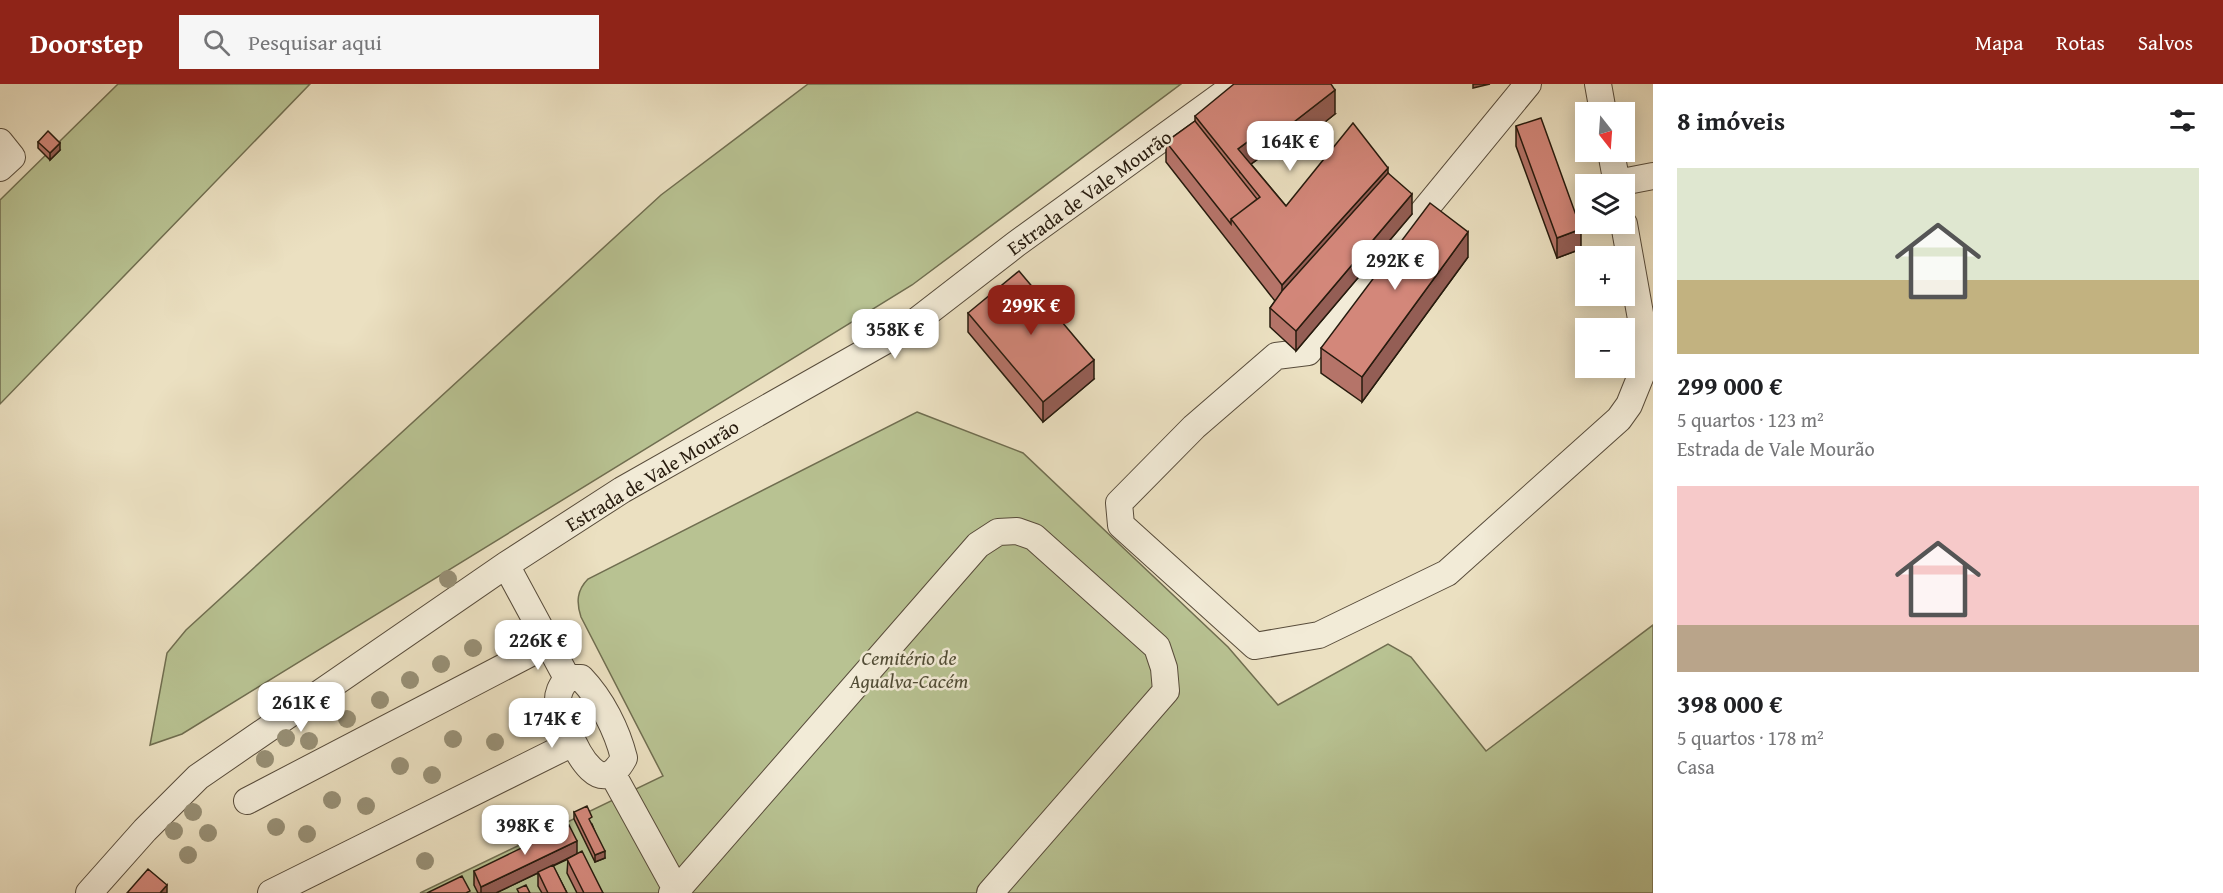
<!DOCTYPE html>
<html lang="pt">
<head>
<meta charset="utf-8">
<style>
	body { margin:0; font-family:"Gentium Book Plus",serif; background:#f6f6f6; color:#202124; height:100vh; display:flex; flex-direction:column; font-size:22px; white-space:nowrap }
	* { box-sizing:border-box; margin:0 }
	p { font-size:20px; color:#757577 }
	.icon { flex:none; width:33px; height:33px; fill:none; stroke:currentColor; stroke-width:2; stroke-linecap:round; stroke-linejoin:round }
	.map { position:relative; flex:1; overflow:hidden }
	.side { display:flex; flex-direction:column; background:#fff; width:570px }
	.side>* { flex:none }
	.needle { width:39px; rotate:163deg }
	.controls { position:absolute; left:1575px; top:18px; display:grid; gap:12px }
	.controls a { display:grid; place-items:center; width:60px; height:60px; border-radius:0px; background:#fff; box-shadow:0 3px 15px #0003; font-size:30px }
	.price { position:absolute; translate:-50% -51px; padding:0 14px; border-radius:12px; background:#fff; color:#222; font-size:20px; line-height:39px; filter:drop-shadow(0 2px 3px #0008) }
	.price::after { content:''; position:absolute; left:50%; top:36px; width:18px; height:14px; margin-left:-9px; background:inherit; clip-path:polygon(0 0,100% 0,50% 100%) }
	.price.current { background:#8f2418; color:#fff }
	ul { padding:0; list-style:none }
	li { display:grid; align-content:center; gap:12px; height:318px; padding:0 24px }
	li span { display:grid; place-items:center; height:186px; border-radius:0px; color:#555 }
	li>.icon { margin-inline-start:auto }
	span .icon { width:108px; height:108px; fill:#fffc; stroke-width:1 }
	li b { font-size:26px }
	h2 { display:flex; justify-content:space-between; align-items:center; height:72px; padding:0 24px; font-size:26px }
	header { display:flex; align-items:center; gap:36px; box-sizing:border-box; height:84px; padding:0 30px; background:#8f2418; color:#fff }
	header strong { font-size:28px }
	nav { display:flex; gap:33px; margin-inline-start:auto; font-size:21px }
	.search { width:420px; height:54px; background:#f6f6f6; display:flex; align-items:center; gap:15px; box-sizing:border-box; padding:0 21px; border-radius:0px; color:#757577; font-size:22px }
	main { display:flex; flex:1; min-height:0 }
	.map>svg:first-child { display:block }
</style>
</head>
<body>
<header>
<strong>Doorstep</strong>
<div class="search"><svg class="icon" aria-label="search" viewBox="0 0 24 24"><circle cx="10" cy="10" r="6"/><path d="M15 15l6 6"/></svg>Pesquisar aqui</div>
<nav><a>Mapa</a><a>Rotas</a><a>Salvos</a></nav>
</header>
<main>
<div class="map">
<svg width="1653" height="809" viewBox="0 0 1653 809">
	<rect width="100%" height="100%" fill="#ebe0c1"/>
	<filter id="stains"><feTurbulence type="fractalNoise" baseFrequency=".00333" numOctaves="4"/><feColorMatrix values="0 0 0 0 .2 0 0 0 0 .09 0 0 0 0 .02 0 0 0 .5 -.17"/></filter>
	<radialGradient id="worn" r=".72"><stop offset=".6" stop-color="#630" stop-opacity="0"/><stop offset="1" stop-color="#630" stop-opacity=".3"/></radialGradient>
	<path fill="#b8c292" stroke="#706e50" stroke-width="1.5" d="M118,0H310L0,320V116Z
		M808,0H1181L912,201L182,650L150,661L167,569L186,546L661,111Z
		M917,328L1023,369L1228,563L1278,621L1388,560L1411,573L1486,667L1653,541V809H420L663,692L581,533C576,518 577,506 588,495Z"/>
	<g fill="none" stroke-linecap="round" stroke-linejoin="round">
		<g stroke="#584c3b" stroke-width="28">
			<path id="minor" d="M1528,0L1308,268L1276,272L1194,343L1119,419L1121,441L1255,562L1319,551L1447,489L1619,335L1629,321L1648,274L1624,140
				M1598,0L1603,28
				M0,58L12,73L0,84
				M1611,68L1617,100
				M1617,99L1653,92
				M506,481L567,594
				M567,594H581C602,616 617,646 624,674C601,717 577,669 568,646C564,638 558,628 558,620C557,609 561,603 567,594Z
				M612,689L678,809
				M247,717L548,560
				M89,809L145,746L198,693L506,481L622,406L906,245L1016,160L1237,0
				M271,809L573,659
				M672,809L677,806L978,461L998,448L1017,447L1034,453L1157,563L1164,584L1166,607L990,809"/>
		</g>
		<use href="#minor" stroke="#f2ebd7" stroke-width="26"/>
	</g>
	<g fill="#978f75">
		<circle cx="448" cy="495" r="9"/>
		<circle cx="473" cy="564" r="9"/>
		<circle cx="441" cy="580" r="9"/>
		<circle cx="410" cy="596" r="9"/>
		<circle cx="380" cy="616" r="9"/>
		<circle cx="583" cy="625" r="9"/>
		<circle cx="347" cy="635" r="9"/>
		<circle cx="539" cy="644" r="9"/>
		<circle cx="286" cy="654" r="9"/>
		<circle cx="453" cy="655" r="9"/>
		<circle cx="309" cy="657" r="9"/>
		<circle cx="495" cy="658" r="9"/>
		<circle cx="265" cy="675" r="9"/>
		<circle cx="400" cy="682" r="9"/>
		<circle cx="432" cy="691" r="9"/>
		<circle cx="332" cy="716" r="9"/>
		<circle cx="366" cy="722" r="9"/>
		<circle cx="193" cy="728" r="9"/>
		<circle cx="276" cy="743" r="9"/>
		<circle cx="174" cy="747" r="9"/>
		<circle cx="208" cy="749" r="9"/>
		<circle cx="307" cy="750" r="9"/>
		<circle cx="188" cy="771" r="9"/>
		<circle cx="425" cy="777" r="9"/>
	</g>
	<path fill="#b57469" stroke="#271b0e" stroke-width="1.5" d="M1335,30L1281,73L1273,64L1251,80L1286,122L1388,89L1412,130L1296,267L1270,243V224L1275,217L1166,78V58L1195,37V32Z
		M1516,42L1581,165L1557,174L1516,62Z
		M38,58L60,66L50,76L38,64Z
		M1468,173L1362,318L1321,289V264Z
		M968,229L1094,295L1043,338L968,248Z
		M574,728L592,740L605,774L595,778L574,735Z
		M577,770L603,809H577L567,789L568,775L553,782L567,809H542L538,802V789L496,809H478L474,801V787Z"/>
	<path fill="#945e55" stroke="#271b0e" stroke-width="1.5" d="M1473,0H1490L1473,4Z
		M1335,6V30L1281,73V48Z
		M1273,39V64L1240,88L1238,65Z
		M60,59V66L50,76V69Z
		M1388,84V109L1282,226V201Z
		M1412,110V130L1296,267V247Z
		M1581,145V165L1557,174V154Z
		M1468,148V173L1362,318V293Z
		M1094,276V295L1043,338V318Z
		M577,757V770L496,809H481V803Z
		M605,767V774L595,778V771Z
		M167,801V809H160Z"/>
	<path fill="#d3877a" stroke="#271b0e" stroke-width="1.5" d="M1234,0H1331L1335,6L1281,48L1273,39L1238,65L1286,122L1353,39L1388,84L1282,201L1231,135L1260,113L1195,32Z
		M1541,34L1581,145L1557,154L1516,42Z
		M1195,37L1257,115L1231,135V140L1166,58Z
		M48,47L60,59L50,69L38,58Z
		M1388,89L1412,110L1296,247L1270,224L1282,207Z
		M1430,119L1468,148L1362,293L1321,264Z
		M1019,187L1094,276L1043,318L968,229Z
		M587,722L592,733L589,735L605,767L595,771L574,728Z
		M569,741L577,757L481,803L474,787Z
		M582,767L603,809H584L567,775Z
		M553,781L567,809H548L538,788Z
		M148,785L167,801L160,809H127Z
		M462,792L470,807L466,809H427Z
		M526,801L530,809H519L517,805Z"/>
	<g text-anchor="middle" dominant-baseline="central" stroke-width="5" stroke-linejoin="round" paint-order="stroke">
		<g font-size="20" fill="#271b0e" stroke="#f2ebd7">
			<text transform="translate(1089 108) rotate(-36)">Estrada de Vale Mourão</text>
			<text transform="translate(652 391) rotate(-31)">Estrada de Vale Mourão</text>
		</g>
		<g font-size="20" font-style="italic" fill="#524d36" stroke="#f2ebd7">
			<text x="909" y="573">Cemitério de<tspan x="909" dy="23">Agualva-Cacém</tspan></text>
		</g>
	</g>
	<rect width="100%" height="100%" filter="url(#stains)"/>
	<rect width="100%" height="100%" fill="url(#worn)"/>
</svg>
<div class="controls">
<a><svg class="needle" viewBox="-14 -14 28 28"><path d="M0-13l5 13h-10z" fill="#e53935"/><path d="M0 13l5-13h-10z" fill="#757577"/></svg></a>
<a><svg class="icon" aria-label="layers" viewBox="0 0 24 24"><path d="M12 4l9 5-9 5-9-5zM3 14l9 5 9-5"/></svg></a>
<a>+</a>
<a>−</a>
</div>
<b class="price" style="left:1290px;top:88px">164K €</b>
<b class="price" style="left:1395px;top:207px">292K €</b>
<b class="price current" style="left:1031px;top:252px">299K €</b>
<b class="price" style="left:895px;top:276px">358K €</b>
<b class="price" style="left:538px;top:587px">226K €</b>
<b class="price" style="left:301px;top:649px">261K €</b>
<b class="price" style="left:552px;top:665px">174K €</b>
<b class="price" style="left:525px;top:772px">398K €</b>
</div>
<section class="side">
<h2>8 imóveis<svg class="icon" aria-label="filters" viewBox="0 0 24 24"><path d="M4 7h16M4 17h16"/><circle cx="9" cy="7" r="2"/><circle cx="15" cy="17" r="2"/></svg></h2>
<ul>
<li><span style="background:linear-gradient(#dfe7d0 60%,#c2b280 0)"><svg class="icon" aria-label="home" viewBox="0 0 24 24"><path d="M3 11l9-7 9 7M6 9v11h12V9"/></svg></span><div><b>299 000 €</b><p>5 quartos · 123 m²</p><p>Estrada de Vale Mourão</p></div></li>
<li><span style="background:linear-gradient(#f6c9c9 75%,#b9a48a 0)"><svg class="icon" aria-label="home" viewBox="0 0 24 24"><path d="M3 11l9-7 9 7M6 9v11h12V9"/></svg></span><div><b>398 000 €</b><p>5 quartos · 178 m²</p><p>Casa</p></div></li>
</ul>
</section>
</main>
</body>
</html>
